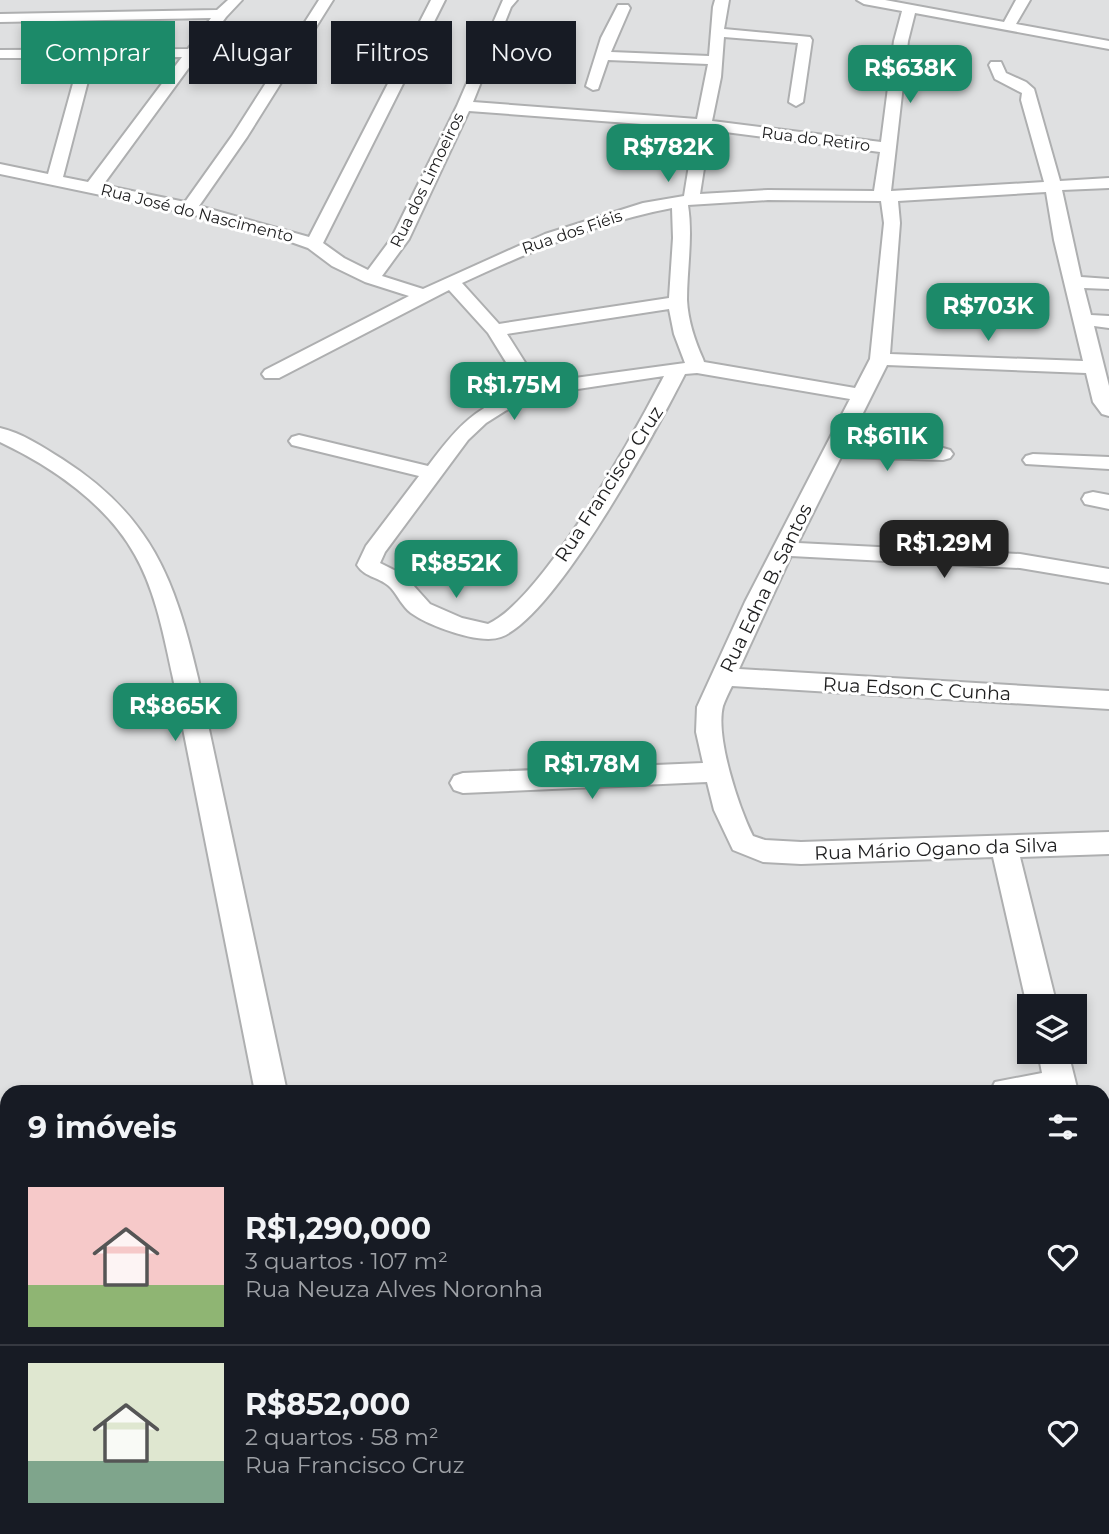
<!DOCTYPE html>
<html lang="pt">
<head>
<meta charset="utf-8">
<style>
	body { margin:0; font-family:Montserrat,sans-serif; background:#20242c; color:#f1f3f6; height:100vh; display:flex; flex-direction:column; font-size:26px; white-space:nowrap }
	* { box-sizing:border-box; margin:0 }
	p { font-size:23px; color:#9ea1a6 }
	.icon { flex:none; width:38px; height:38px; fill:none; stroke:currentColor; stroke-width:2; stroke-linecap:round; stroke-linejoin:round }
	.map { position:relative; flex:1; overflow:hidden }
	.side { position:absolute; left:0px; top:1085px; width:1110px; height:450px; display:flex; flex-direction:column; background:#171b24; border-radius:21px 21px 0 0; box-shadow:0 4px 10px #0003 }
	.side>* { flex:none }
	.banner { position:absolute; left:21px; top:21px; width:700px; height:63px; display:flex; gap:14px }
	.buttons { position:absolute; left:1017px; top:994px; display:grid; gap:14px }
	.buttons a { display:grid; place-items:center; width:70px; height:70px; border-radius:0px; background:#171b24; box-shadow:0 4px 10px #0003; font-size:35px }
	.price { position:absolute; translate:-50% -60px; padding:0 16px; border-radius:14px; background:#1c8a69; color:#fff; font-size:23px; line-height:46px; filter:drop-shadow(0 2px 4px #0008) }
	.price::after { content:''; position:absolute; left:50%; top:42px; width:21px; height:16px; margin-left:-10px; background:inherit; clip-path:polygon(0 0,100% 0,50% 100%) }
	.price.current { background:#222; color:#fff }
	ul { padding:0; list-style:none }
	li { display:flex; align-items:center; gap:21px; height:175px; padding:0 28px }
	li+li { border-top:2px solid #363941 }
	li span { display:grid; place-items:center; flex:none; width:196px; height:140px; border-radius:0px; color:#555 }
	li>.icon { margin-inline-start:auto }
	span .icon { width:84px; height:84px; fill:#fffc; stroke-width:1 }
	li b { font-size:30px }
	h2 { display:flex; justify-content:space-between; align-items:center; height:84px; padding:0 28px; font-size:30px }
	.pill { padding:0 24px; border-radius:0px; background:#171b24; box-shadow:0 4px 10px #0003; font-size:24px; line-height:63px }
	.pill.current { background:#1c8a69; color:#fff }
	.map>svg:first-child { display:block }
</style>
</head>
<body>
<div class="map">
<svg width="1109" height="1534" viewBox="0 0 1109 1534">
	<rect width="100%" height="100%" fill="#dfe0e1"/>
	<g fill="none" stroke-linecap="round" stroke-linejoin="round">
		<g stroke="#aeafb0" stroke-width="4">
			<path id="minor" d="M228,0H242L226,17L103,185L185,202L232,136L319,0H333L247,137L199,206L309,237L431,0H445L323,243L344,258L368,270L391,239L457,106L503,0H517L511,7L473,102L697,119L708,64L608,60L598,89L593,90L586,86L601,38L618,5H628L630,8L611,52L709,56L713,7L715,0H729L724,29L810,37L812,40L803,102L796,106L789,102L798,43L724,37L721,77L712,121L881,142L894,41L902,11L864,4L857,0H885L1004,22L1016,0H1030L1016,24L1109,41V49L915,13L908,41L891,191L1044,182L1021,100L1022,93L995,79L989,65L991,62H1001L1006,73L1026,82L1034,89L1060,181L1109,178V188L1062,190L1081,277L1109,279V289L1084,288L1091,315L1109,316V328L1094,326L1109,386V416L1102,414L1093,402L1086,373L887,365L847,445L943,448L950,450L953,454L950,458L943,460L841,457L798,543L1020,554L1109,569V583L1020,568L791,556L739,669L1109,691V709L732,686C729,692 725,700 723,706C715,737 739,808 753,836L765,840L801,842L1109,832V854L1020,857L1057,1006H1029V1010L1027,1006L993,857L801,864L763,862L733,850L714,810L707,782L463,793L454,790L450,783L454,776L463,773L703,763L696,732L697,707L745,602L850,399L697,373L685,374C656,431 556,616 501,637C480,645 429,626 411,613C402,606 398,596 391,588C381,577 365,578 357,565L366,546L419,476L292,445L289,441L292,437L299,435L428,466C460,423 473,411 522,388L488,333L449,290L279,378H265L262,374L265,370L409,296L365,282L332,266L308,248L277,237L187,213L0,174V164L48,174L80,58H0V50L188,49L211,18L0,22V14L217,10ZM182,57L88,182L63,177L94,58ZM469,111L695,128L684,196L643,203L545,234L423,289L382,276L409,239ZM710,130L880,152L874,191L768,190L700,194ZM1046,192L1054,240L1083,361L890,354L900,223L898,201ZM768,200L881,201L884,223L870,359L855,388L704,362L703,359C695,341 688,321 687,300C687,268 693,237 688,205ZM672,208L673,238L669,298L499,324L462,283C529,252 598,222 672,208ZM669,309L674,334L685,363L538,383L507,334ZM664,376C634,434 543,599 488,624L462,618L430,604L404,575L380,563L385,552L468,440L486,423L505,411L538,395Z
				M0,428C22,433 43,447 62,459C151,516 175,579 198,678L287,1092H255L173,678C164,637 156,592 135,555C107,504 51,466 0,442Z
				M1033,454L1109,457V469L1026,464L1023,460L1026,456Z
				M1093,492L1109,495V509L1085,504L1082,499L1085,494Z
				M1038,1052H1068L1078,1092H990L995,1082L1042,1073Z
				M1102,1337L1109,1340L1108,1406L1102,1404Z
				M342,1528H382L383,1534H343Z"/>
		</g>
		<use href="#minor" fill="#fff" fill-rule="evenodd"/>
	</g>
	<g text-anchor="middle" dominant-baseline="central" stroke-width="6" stroke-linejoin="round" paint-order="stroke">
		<g font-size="16" fill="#202021" stroke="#fff">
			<text transform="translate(816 139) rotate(7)">Rua do Retiro</text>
			<text transform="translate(427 180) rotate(-64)">Rua dos Limoeiros</text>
			<text transform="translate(197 213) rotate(14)">Rua José do Nascimento</text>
			<text transform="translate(572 232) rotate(-19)">Rua dos Fiéis</text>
		</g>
		<g font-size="19" fill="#202021" stroke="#fff">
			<text transform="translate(609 484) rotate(-57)">Rua Francisco Cruz</text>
			<text transform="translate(766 588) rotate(-64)">Rua Edna B. Santos</text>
			<text transform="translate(917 689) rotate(3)">Rua Edson C Cunha</text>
			<text transform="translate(936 849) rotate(-2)">Rua Mário Ogano da Silva</text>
		</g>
	</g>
</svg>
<div class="buttons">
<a><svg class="icon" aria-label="layers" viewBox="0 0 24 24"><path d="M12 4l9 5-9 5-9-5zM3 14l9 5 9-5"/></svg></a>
</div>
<b class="price" style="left:910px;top:105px">R$638K</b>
<b class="price" style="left:668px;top:184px">R$782K</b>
<b class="price" style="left:988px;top:343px">R$703K</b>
<b class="price" style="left:514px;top:422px">R$1.75M</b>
<b class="price" style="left:887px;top:473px">R$611K</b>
<b class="price current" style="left:944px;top:580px">R$1.29M</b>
<b class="price" style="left:456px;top:600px">R$852K</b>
<b class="price" style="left:175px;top:743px">R$865K</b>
<b class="price" style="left:592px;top:801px">R$1.78M</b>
<div class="banner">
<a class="pill current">Comprar</a>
<a class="pill">Alugar</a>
<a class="pill">Filtros</a>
<a class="pill">Novo</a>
</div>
<section class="side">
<h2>9 imóveis<svg class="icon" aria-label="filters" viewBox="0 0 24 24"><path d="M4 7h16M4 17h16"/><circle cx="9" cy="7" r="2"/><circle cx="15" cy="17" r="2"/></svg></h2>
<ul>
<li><span style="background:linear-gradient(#f6c9c9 70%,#8fb573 0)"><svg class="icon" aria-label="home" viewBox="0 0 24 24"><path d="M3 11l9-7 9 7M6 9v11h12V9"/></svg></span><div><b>R$1,290,000</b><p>3 quartos · 107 m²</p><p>Rua Neuza Alves Noronha</p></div><svg class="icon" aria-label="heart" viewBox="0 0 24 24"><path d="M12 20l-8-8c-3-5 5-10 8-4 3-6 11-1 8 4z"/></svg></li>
<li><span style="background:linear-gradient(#dfe7d0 70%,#7fa58c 0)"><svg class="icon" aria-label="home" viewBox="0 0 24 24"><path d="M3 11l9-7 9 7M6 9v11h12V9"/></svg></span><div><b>R$852,000</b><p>2 quartos · 58 m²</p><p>Rua Francisco Cruz</p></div><svg class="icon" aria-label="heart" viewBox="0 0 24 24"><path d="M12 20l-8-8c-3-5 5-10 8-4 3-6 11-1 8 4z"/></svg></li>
</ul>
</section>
</div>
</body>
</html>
